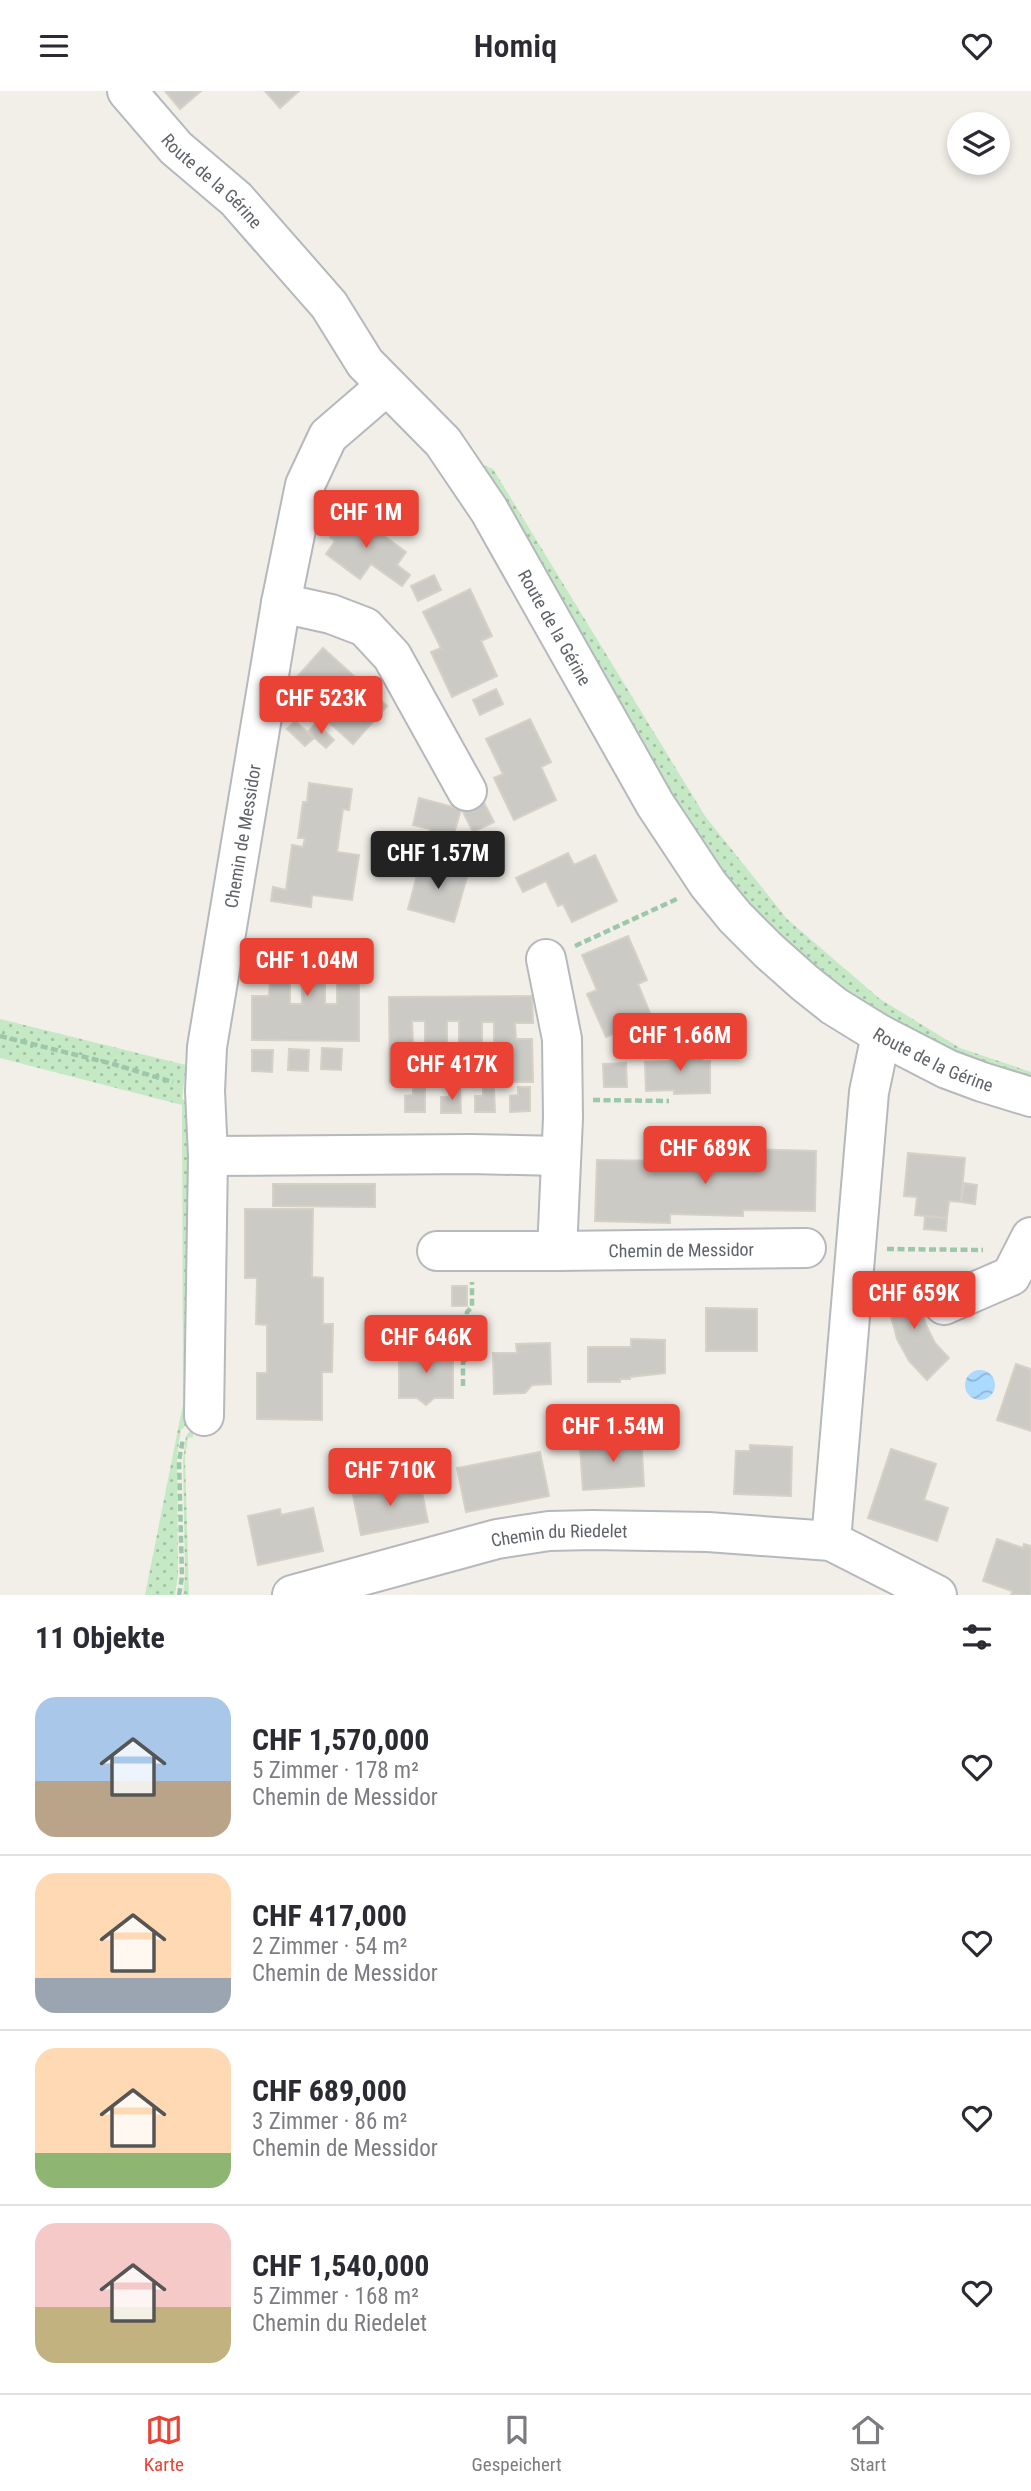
<!DOCTYPE html>
<html lang="de">
<head>
<meta charset="utf-8">
<style>
	body { margin:0; font-family:"Roboto Condensed",sans-serif; background:#f7f7f7; color:#2b2b33; height:100vh; display:flex; flex-direction:column; font-size:26px; white-space:nowrap }
	* { box-sizing:border-box; margin:0 }
	p { font-size:23px; color:#7c7c81 }
	.icon { flex:none; width:38px; height:38px; fill:none; stroke:currentColor; stroke-width:2; stroke-linecap:round; stroke-linejoin:round }
	.map { position:relative; height:1504px; overflow:hidden }
	.details { display:flex; flex-direction:column; background:#fff; flex:1 }
	.details>* { flex:none }
	.buttons { position:absolute; left:947px; top:21px; display:grid; gap:14px }
	.buttons a { display:grid; place-items:center; width:63px; height:63px; border-radius:50%; background:#fff; box-shadow:0 4px 10px #0003; font-size:35px }
	.price { position:absolute; translate:-50% -60px; padding:0 16px; border-radius:7px; background:#ea4335; color:#fff; font-size:23px; line-height:46px; filter:drop-shadow(0 2px 4px #0008) }
	.price::after { content:''; position:absolute; left:50%; top:42px; width:21px; height:16px; margin-left:-10px; background:inherit; clip-path:polygon(0 0,100% 0,50% 100%) }
	.price.active { background:#222; color:#fff }
	ul { padding:0; list-style:none }
	li { display:flex; align-items:center; gap:21px; height:175px; padding:0 35px }
	li+li { border-top:2px solid #e1e1e2 }
	li span { display:grid; place-items:center; flex:none; width:196px; height:140px; border-radius:21px; color:#555 }
	li>.icon { margin-inline-start:auto }
	span .icon { width:84px; height:84px; fill:#fffc; stroke-width:1 }
	li b { font-size:30px }
	h2 { display:flex; justify-content:space-between; align-items:center; height:84px; padding:0 35px; font-size:30px }
	header { display:flex; justify-content:space-between; align-items:center; height:91px; padding:0 35px; background:#fff; font-size:32px; font-weight:600 }
	.tabs { display:flex; justify-content:space-around; align-items:center; height:98px; border-top:2px solid #e1e1e2; background:#fff; font-size:19px; color:#7c7c81 }
	.tabs a { display:grid; justify-items:center; gap:4px }
	.tabs .active { color:#ea4335 }
	.map>svg:first-child { display:block }
</style>
</head>
<body>
<header><svg class="icon" aria-label="menu" viewBox="0 0 24 24"><path d="M4 6h16M4 12h16M4 18h16"/></svg>Homiq<svg class="icon" aria-label="heart" viewBox="0 0 24 24"><path d="M12 20l-8-8c-3-5 5-10 8-4 3-6 11-1 8 4z"/></svg></header>
<div class="map">
<svg width="1031" height="1504" viewBox="0 0 1031 1504">
	<defs>
		<pattern id="grass-dots" width="8" height="8" patternUnits="userSpaceOnUse" patternTransform="scale(1.75)"><rect width="8" height="8" fill="#c5e8c5"/><path d="M2 2h.1M6 6h.1" fill="none" stroke="#a3c0a4" stroke-width="1.8" stroke-linecap="round"/></pattern>
		<pattern id="water-waves" width="16" height="10" patternUnits="userSpaceOnUse" patternTransform="scale(1.75)"><rect width="16" height="10" fill="#aadaff"/><path d="M0 5q4-4 8 0t8 0" fill="none" stroke="#8eb4d2"/></pattern>
	</defs>
	<rect width="100%" height="100%" fill="#f1efe8"/>
	<path fill="url(#grass-dots)" d="M478,372L493,378L705,725L787,828L880,908L960,957L1031,981V991L957,968L834,896L721,789Z
		M0,928L186,974L182,1008L192,1014L193,1328L181,1339L177,1364L178,1485L175,1504H145L183,1313L182,1014L0,967Z
		M193,1336V1346L188,1347L185,1365L189,1504H183L185,1484L183,1370L186,1345Z"/>
	<path fill="url(#water-waves)" d="M965 1294a15 15 0 1 1 30 0a15 15 0 1 1-30 0Z"/>
	<path fill="#cccac5" stroke="#d6d1c6" stroke-width="2" fill-rule="evenodd" d="M165,0H201L180,18Z
		M265,0H299L280,17Z
		M350,420L406,461L397,474L410,484L402,495L371,473L360,488L326,463L335,450L330,446Z
		M434,484L441,499L418,510L411,495Z
		M470,498L492,545L481,550L497,585L452,606L431,561L441,557L423,521Z
		M323,557L387,615L353,653L289,595Z
		M496,598L503,613L480,624L473,609Z
		M530,628L551,671L541,676L556,709L514,729L494,687L503,683L486,648Z
		M295,630L314,647L305,655L287,638Z
		M316,632L334,649L326,657L308,641Z
		M309,692L352,698L349,719L343,718L337,761L359,764L352,809L312,804L311,816L271,810L273,796L286,799L292,754L303,756L305,747H298L303,711H307Z
		M481,706L494,731L473,741L461,717Z
		M419,707L461,718L452,750L429,744L430,738L413,734Z
		M568,762L574,774L595,764L617,810L572,831L563,813L558,815L546,790L523,801L516,787Z
		M443,771L465,777L463,785L467,786L454,831L408,818L420,773L441,779Z
		M628,845L647,889L638,893L652,927L606,946L587,903L597,899L582,864Z
		M252,863L359,864V950L252,949V905H269L270,888L252,889ZM325,889H337V913H325ZM290,890H302V913H290Z
		M532,905L533,932H515L516,948H532L533,991H390L389,906ZM412,930H425V954H413ZM447,930H459V954L447,953ZM482,931H494V955H482Z
		M703,956V970H710V1002L674,1003V999L646,1000L645,971L670,970L669,957Z
		M322,957L342,958L341,979L321,978Z
		M289,958L309,959L308,980L288,979Z
		M252,959H273L272,981L252,980Z
		M626,972L627,996H604L603,973Z
		M425,996V1021H405V1005L413,1004V997Z
		M518,996H530V1020L510,1021V1005L518,1004Z
		M460,997L461,1022H441V1006H449V998Z
		M483,997H494L495,1021H475V1005H483Z
		M743,1058L816,1060L815,1120L743,1119V1125L670,1123V1132L595,1130L597,1069L667,1070V1063L743,1065Z
		M908,1062L965,1067L961,1111L949,1110L947,1127L915,1124L917,1106L904,1105Z
		M964,1092L977,1094L975,1113L961,1111Z
		M273,1093H375V1116L273,1115Z
		M245,1118H313L312,1186L323,1187V1233H333L332,1281H322V1329L257,1328V1282H267V1234L256,1233L257,1187H245Z
		M925,1125L947,1127L946,1140L924,1138Z
		M888,1194L918,1197L920,1218L928,1238L935,1252L949,1267L927,1289L909,1270L897,1248L890,1221Z
		M452,1195H467V1215H452Z
		M706,1217L757,1218V1260H706Z
		M631,1248L665,1249V1282L630,1286V1288H620V1291H588V1256H631Z
		M426,1250L440,1264H453V1307H434L426,1314L417,1307H399V1264H412Z
		M550,1252L551,1293L532,1294L525,1302L494,1303L493,1262H517L516,1253Z
		M1016,1273L1031,1278V1340L997,1329Z
		M641,1344L644,1395L583,1399L580,1356L612,1354V1346Z
		M750,1354L792,1356L791,1405L734,1403L736,1360H750Z
		M891,1358L936,1373L924,1409L948,1417L937,1450L868,1427Z
		M540,1361L549,1405L466,1421L457,1377Z
		M420,1391L428,1431L361,1444L353,1404Z
		M313,1417L323,1460L258,1474L248,1425L280,1418L281,1424Z
		M997,1448L1023,1457L1024,1453L1031,1455V1504H1011L1012,1500L983,1490Z"/>
	<g fill="none" stroke-linecap="round" stroke-linejoin="round">
		<g stroke="#b5b8bc" stroke-width="42">
			<g id="minor">
				<path id="s1" d="M127,0L176,57L236,108L329,214L365,272L443,351L489,419L655,713L708,793L735,826L769,860L805,892L834,915L881,944L947,978L982,991L1031,1006"/>
				<path d="M281,512L331,523L365,536L392,565L467,700"/>
				<path id="s2" d="M546,868L562,948L563,1027L557,1160L806,1157"/>
				<path d="M208,1065L471,1063L560,1065"/>
				<path d="M437,1160H557"/>
				<path d="M944,1214L1011,1185L1031,1146"/>
				<path id="s3" d="M204,1325L208,1065L205,1000L207,956L281,512L305,394L328,345L386,295"/>
				<path d="M831,1450L869,1001L881,944"/>
				<path id="s4" d="M292,1504L497,1448L549,1440L592,1439L708,1441L831,1450L937,1504"/>
			</g>
		</g>
		<path stroke="#9cc7a9" stroke-width="4.5" stroke-dasharray="7 3.5" stroke-linecap="butt" d="M575,855L679,807
			M0,945L113,973L173,991
			M593,1009L669,1010
			M887,1158L983,1159
			M463,1295V1271L467,1267V1221L472,1216V1191
			M179,1504L182,1486L179,1370L183,1348"/>
		<use href="#minor" stroke="#fff" stroke-width="38"/>
	</g>
	<g text-anchor="middle" dominant-baseline="central" stroke-width="5" stroke-linejoin="round" paint-order="stroke">
		<g font-size="18" fill="#5f6368" stroke="#fff">
			<text stroke="none"><textPath href="#s1" startOffset="124">Route de la Gérine</textPath></text>
			<text stroke="none"><textPath href="#s1" startOffset="691">Route de la Gérine</textPath></text>
			<text stroke="none"><textPath href="#s3" startOffset="583">Chemin de Messidor</textPath></text>
			<text stroke="none"><textPath href="#s1" startOffset="1279">Route de la Gérine</textPath></text>
			<text stroke="none"><textPath href="#s2" startOffset="418">Chemin de Messidor</textPath></text>
			<text stroke="none"><textPath href="#s4" startOffset="275">Chemin du Riedelet</textPath></text>
		</g>
	</g>
</svg>
<div class="buttons">
<a><svg class="icon" aria-label="layers" viewBox="0 0 24 24"><path d="M12 4l9 5-9 5-9-5zM3 14l9 5 9-5"/></svg></a>
</div>
<b class="price" style="left:366px;top:459px">CHF 1M</b>
<b class="price" style="left:321px;top:645px">CHF 523K</b>
<b class="price active" style="left:438px;top:800px">CHF 1.57M</b>
<b class="price" style="left:307px;top:907px">CHF 1.04M</b>
<b class="price" style="left:680px;top:982px">CHF 1.66M</b>
<b class="price" style="left:452px;top:1011px">CHF 417K</b>
<b class="price" style="left:705px;top:1095px">CHF 689K</b>
<b class="price" style="left:914px;top:1240px">CHF 659K</b>
<b class="price" style="left:426px;top:1284px">CHF 646K</b>
<b class="price" style="left:613px;top:1373px">CHF 1.54M</b>
<b class="price" style="left:390px;top:1417px">CHF 710K</b>
</div>
<section class="details">
<h2>11 Objekte<svg class="icon" aria-label="filters" viewBox="0 0 24 24"><path d="M4 7h16M4 17h16"/><circle cx="9" cy="7" r="2"/><circle cx="15" cy="17" r="2"/></svg></h2>
<ul>
<li><span style="background:linear-gradient(#a9c7e8 60%,#b9a48a 0)"><svg class="icon" aria-label="home" viewBox="0 0 24 24"><path d="M3 11l9-7 9 7M6 9v11h12V9"/></svg></span><div><b>CHF 1,570,000</b><p>5 Zimmer · 178 m²</p><p>Chemin de Messidor</p></div><svg class="icon" aria-label="heart" viewBox="0 0 24 24"><path d="M12 20l-8-8c-3-5 5-10 8-4 3-6 11-1 8 4z"/></svg></li>
<li><span style="background:linear-gradient(#ffd9b3 75%,#9aa5b1 0)"><svg class="icon" aria-label="home" viewBox="0 0 24 24"><path d="M3 11l9-7 9 7M6 9v11h12V9"/></svg></span><div><b>CHF 417,000</b><p>2 Zimmer · 54 m²</p><p>Chemin de Messidor</p></div><svg class="icon" aria-label="heart" viewBox="0 0 24 24"><path d="M12 20l-8-8c-3-5 5-10 8-4 3-6 11-1 8 4z"/></svg></li>
<li><span style="background:linear-gradient(#ffd9b3 75%,#8fb573 0)"><svg class="icon" aria-label="home" viewBox="0 0 24 24"><path d="M3 11l9-7 9 7M6 9v11h12V9"/></svg></span><div><b>CHF 689,000</b><p>3 Zimmer · 86 m²</p><p>Chemin de Messidor</p></div><svg class="icon" aria-label="heart" viewBox="0 0 24 24"><path d="M12 20l-8-8c-3-5 5-10 8-4 3-6 11-1 8 4z"/></svg></li>
<li><span style="background:linear-gradient(#f6c9c9 60%,#c2b280 0)"><svg class="icon" aria-label="home" viewBox="0 0 24 24"><path d="M3 11l9-7 9 7M6 9v11h12V9"/></svg></span><div><b>CHF 1,540,000</b><p>5 Zimmer · 168 m²</p><p>Chemin du Riedelet</p></div><svg class="icon" aria-label="heart" viewBox="0 0 24 24"><path d="M12 20l-8-8c-3-5 5-10 8-4 3-6 11-1 8 4z"/></svg></li>
</ul>
</section>
<nav class="tabs">
<a class="active"><svg class="icon" aria-label="map" viewBox="0 0 24 24"><path d="M3 6l6-2 6 2 6-2v14l-6 2-6-2-6 2zM9 4v14M15 6v14"/></svg>Karte</a>
<a><svg class="icon" aria-label="saved" viewBox="0 0 24 24"><path d="M7 4h10v16l-5-4-5 4z"/></svg>Gespeichert</a>
<a><svg class="icon" aria-label="home" viewBox="0 0 24 24"><path d="M3 11l9-7 9 7M6 9v11h12V9"/></svg>Start</a>
</nav>
</body>
</html>
